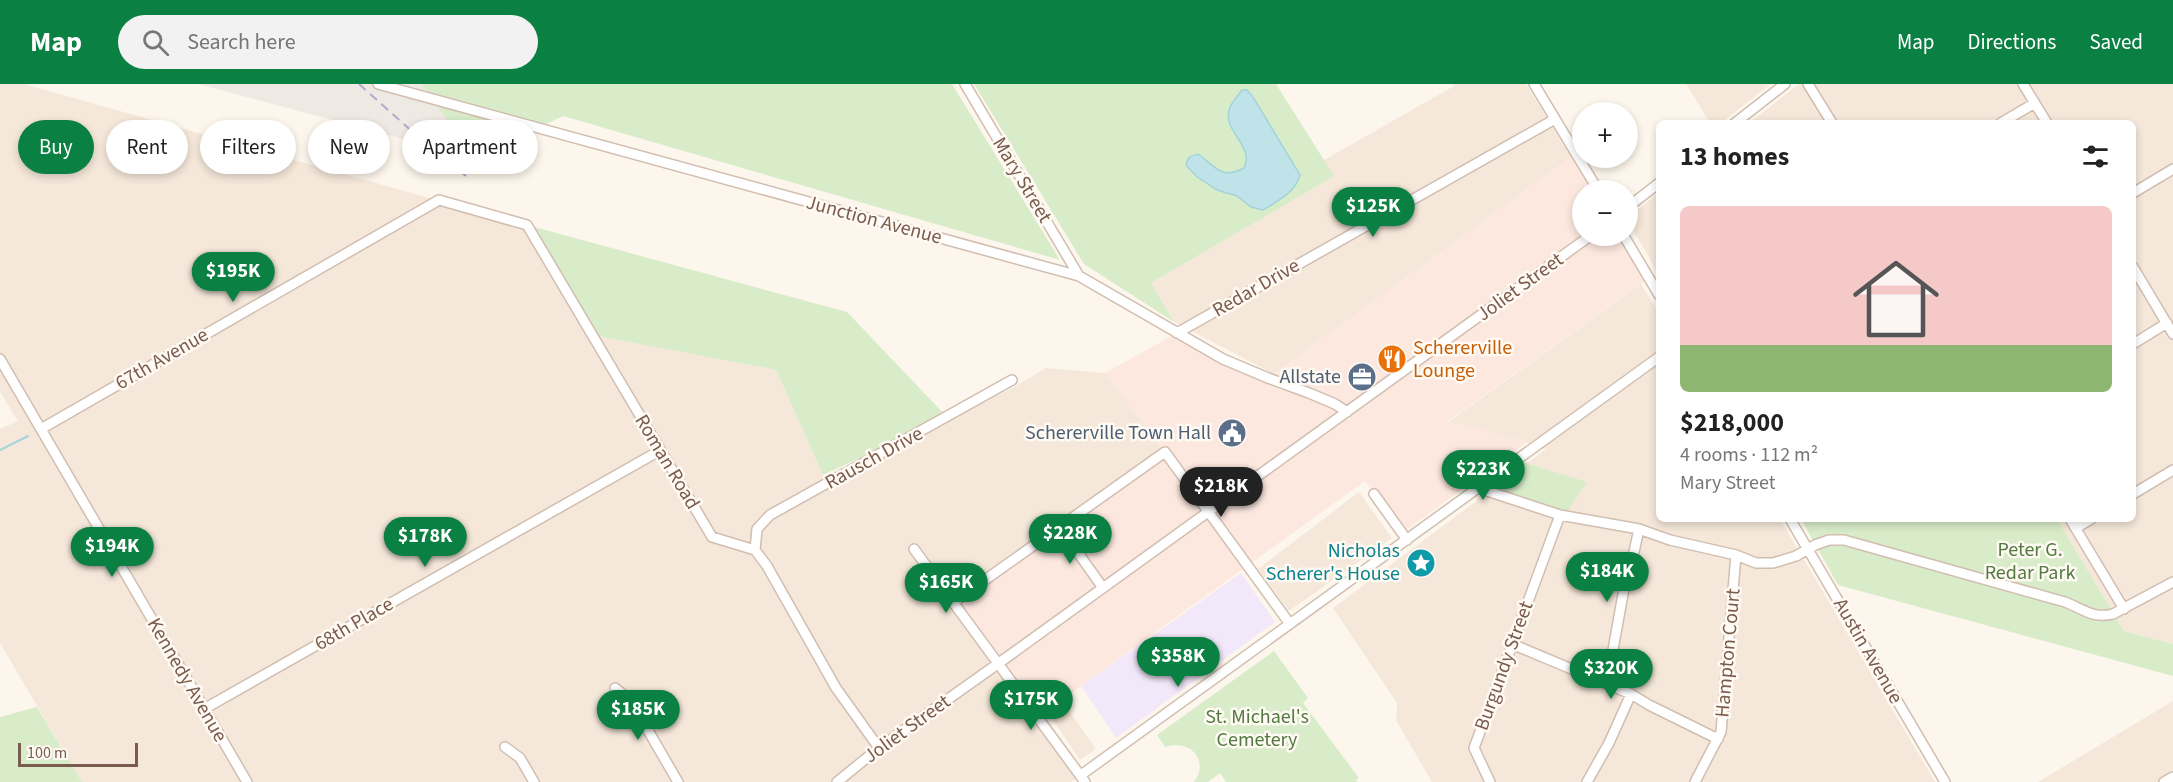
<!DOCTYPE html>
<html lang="en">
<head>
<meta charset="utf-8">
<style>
	body { margin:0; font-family:"Source Sans 3",sans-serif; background:#f2f2f2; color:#222; height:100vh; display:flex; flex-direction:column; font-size:22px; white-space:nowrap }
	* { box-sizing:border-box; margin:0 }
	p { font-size:20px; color:#767676 }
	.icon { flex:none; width:33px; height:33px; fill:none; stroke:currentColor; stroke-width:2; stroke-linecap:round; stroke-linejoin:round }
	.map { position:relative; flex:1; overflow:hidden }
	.details { position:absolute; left:1656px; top:36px; width:480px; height:402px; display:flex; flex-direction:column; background:#fff; border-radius:9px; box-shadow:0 3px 9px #0003 }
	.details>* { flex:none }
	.top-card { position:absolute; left:18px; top:36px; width:570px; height:54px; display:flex; gap:12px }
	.buttons { position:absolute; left:1572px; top:18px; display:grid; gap:12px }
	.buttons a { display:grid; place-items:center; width:66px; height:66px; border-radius:50%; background:#fff; box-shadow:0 3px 9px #0003; font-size:30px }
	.scale { position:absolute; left:18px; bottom:15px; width:120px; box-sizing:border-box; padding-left:6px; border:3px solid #7a5c4d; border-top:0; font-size:16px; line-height:21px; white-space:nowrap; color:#7a5c4d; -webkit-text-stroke:4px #fffaf3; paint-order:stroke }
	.price { position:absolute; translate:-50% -51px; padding:0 14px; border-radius:21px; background:#0b8043; color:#fff; font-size:20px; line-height:39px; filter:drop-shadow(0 2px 3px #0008) }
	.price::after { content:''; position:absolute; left:50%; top:36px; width:18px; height:14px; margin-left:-9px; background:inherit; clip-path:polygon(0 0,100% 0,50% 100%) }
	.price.on { background:#222; color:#fff }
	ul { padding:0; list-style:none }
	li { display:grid; align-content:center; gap:12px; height:318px; padding:0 24px }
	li+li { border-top:2px solid #e0e0e0 }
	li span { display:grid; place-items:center; height:186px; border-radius:9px; color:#555 }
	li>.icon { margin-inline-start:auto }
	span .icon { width:108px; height:108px; fill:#fffc; stroke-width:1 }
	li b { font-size:26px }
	h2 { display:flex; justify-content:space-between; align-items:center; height:72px; padding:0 24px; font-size:26px }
	.chip { padding:0 21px; border-radius:27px; background:#fff; box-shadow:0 3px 9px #0003; font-size:21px; line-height:54px }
	.chip.on { background:#0b8043; color:#fff }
	header { display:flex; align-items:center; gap:36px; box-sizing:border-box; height:84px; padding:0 30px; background:#0b8043; color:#fff }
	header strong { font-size:28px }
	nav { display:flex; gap:33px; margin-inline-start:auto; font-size:21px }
	.search { width:420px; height:54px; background:#f2f2f2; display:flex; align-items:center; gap:15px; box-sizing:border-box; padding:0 21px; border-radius:33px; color:#767676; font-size:22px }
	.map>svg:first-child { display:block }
</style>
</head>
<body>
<header>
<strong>Map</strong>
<div class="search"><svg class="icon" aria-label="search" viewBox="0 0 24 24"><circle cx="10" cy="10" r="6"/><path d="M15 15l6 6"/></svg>Search here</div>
<nav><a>Map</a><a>Directions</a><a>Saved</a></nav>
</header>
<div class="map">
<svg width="2173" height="698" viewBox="0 0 2173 698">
	<rect width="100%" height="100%" fill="#fdf6ec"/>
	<path fill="#f5e8da" d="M0,0H24L522,140L592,251L776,286L827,400L947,333L1009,306L1046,284L1105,289L1165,368L954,518L1081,691L1071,698H82L0,559V345L18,337L0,308Z
		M1453,0H1526L1571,73L1274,290L1174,238L1151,199L1333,92L1324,76L1454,2Z
		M1686,0H1771L1721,39H1710Z
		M1799,0H2173V560L2124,547L2057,435H2133V39H1749Z
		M1659,109V191L1628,137V133Z
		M1641,200L1659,230V435H1780L1935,698H1432L1396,636L1397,619L1333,524L1546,365L1527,358L1448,338Z
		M1359,408L1392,454L1289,527L1258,485Z
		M2173,617V698H2038Z
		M1066,622L1096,665L1080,676L1051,633Z"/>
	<path fill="#fde8e0" d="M1571,73L1593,106H1582V152H1624L1649,194L1448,337L1527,358L1402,449L1365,397L1038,633L954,518L1164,368L1105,289L1177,249L1268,294Z"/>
	<path fill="#efe9e4" d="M198,0H421L475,74Z"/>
	<path fill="#f3e8fa" d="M1241,489L1275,538L1116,654L1081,602Z"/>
	<path fill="#d8ecc9" d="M421,0H952L1060,176L563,32L475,74Z
		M974,0H1276L1334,92L1151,199L1174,238L1084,180Z
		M527,141L847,228L947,333L823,391L776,286L592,251Z
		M1516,376L1587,398L1564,432L1478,404Z
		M1801,435H2057L2124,547L2173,560V592L1838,501Z
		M1274,567L1308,614L1303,619L1359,694L1356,696L1357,698H1226L1220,689L1208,698H1194C1210,676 1190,655 1165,663L1157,651Z
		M37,623L82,698H0V633Z"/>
	<path fill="#bfe3e8" stroke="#a5d3da" stroke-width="1.5" d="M1242,6H1247L1253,13L1300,91C1296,108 1276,118 1263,126L1251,123L1237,112L1217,106L1196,92L1186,81C1187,73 1191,72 1198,70C1216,83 1221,96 1244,84C1255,62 1223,48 1229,26C1230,20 1238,12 1242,6Z"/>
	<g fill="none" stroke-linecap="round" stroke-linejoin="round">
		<path stroke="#a5d3da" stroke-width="2" d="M0,366L28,352"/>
		<g stroke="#d1beb0" stroke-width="12">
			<path id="minor" d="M378,0L1079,192L1223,275L1268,294L1309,309L1335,320L1347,328
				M965,0L1079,192
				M1534,0L1598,106
				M1808,0L1832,39
				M2023,0L2047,39
				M1735,39L1785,0
				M2001,39L2035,19
				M2133,109L2173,85
				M1628,123L1659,99
				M1624,152L1659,211
				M2133,183L2173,250
				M1177,249L1555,35
				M2133,260L2167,239
				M0,275L247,698
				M41,345L439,116L527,141L712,453L755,466L767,482L836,604L879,664
				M1478,404L1560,431L1639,445L1670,456L1736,471L1756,479H1773L1796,472L1815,461L1829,456H1844L2065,518C2083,525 2093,535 2113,530L2173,498
				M1374,410L1407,456
				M2133,410L2173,386
				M1790,435L1945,698
				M2070,435L2124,525
				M1059,442L1103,504
				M2076,444L2091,435
				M914,465L1085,698
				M755,466L757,445L770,431L1012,296
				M954,518L1165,368L1290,540
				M1512,560L1631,610L1649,621L1718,655
				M1607,599L1625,499L1632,477L1639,445
				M615,604L631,617L678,698
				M204,625L659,367
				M505,663L520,674L534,698
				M1081,691L1659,273
				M837,698L879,664L999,579L1590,152
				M1490,698L1474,664L1560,431
				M1587,698L1609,659L1631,610
				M1695,698L1721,648L1736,471
				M2164,698L2173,693"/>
		</g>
		<use href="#minor" stroke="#fff" stroke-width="9"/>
		<path stroke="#b9a8c9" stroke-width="2" stroke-dasharray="9 6" stroke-linecap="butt" d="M359,0L443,75L466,92"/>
	</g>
	<defs>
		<g id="restaurant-disc" transform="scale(1.5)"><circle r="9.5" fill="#e8710a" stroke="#fffaf3"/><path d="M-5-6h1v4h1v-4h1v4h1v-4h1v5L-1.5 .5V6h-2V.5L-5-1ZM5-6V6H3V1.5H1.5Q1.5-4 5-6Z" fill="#fff"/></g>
		<g id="office-disc" transform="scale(1.5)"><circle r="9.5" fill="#5c6f8a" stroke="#fffaf3"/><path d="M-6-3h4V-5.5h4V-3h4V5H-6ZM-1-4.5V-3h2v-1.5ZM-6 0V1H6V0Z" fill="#fff"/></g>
		<g id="civic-disc" transform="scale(1.5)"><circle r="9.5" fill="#5c6f8a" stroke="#fffaf3"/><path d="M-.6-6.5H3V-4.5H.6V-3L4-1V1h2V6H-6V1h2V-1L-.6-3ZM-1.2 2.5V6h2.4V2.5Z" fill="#fff"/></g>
		<g id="sight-disc" transform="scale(1.5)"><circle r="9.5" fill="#0f9aa8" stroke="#fffaf3"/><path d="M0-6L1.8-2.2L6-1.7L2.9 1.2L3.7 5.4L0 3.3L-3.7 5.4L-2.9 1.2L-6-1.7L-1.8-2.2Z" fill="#fff"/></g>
	</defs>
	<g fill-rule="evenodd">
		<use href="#restaurant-disc" x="1392" y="275"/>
		<use href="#office-disc" x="1362" y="293"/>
		<use href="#civic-disc" x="1232" y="349"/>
		<use href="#sight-disc" x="1421" y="479"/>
	</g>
	<g text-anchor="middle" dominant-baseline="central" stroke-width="5" stroke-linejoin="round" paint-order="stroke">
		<g font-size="20" fill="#7a5c4d" stroke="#fffaf3">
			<text transform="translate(1022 96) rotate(59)">Mary Street</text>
			<text transform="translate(874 136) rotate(15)">Junction Avenue</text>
			<text transform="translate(1520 203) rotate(-36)">Joliet Street</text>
			<text transform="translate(1256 204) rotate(-30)">Redar Drive</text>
			<text transform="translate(162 275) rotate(-30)">67th Avenue</text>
			<text transform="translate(874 374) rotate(-29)">Rausch Drive</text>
			<text transform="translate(667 378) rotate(59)">Roman Road</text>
			<text transform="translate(354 540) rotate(-30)">68th Place</text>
			<text transform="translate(1868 567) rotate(60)">Austin Avenue</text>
			<text transform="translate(1728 569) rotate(-85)">Hampton Court</text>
			<text transform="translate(1504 582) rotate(-70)">Burgundy Street</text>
			<text transform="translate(187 596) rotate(60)">Kennedy Avenue</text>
			<text transform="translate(907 645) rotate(-36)">Joliet Street</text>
		</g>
		<g font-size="20" fill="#c56008" stroke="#fffaf3" text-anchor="start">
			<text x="1413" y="264">Schererville<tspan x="1413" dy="23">Lounge</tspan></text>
		</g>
		<g font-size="20" fill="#4e5e75" stroke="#fffaf3" text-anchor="end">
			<text x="1341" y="293">Allstate</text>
			<text x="1211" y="349">Schererville Town Hall</text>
		</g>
		<g font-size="20" fill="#537a41" stroke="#fffaf3">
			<text x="2030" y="466">Peter G.<tspan x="2030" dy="23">Redar Park</tspan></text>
			<text x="1257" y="633">St. Michael's<tspan x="1257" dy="23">Cemetery</tspan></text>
		</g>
		<g font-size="20" fill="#0d838f" stroke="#fffaf3" text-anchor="end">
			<text x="1400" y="467">Nicholas<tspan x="1400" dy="23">Scherer's House</tspan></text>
		</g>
	</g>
</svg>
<div class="buttons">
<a>+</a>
<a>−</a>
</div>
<div class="scale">100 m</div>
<b class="price" style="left:1373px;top:154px">$125K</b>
<b class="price" style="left:233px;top:219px">$195K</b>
<b class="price" style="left:1483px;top:417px">$223K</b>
<b class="price on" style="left:1221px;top:434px">$218K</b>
<b class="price" style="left:1070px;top:481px">$228K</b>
<b class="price" style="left:425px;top:484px">$178K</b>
<b class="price" style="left:112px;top:494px">$194K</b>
<b class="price" style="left:1607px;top:519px">$184K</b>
<b class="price" style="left:946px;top:530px">$165K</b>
<b class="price" style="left:1178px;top:604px">$358K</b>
<b class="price" style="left:1611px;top:616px">$320K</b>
<b class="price" style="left:1031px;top:647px">$175K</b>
<b class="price" style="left:638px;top:657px">$185K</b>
<div class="top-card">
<a class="chip on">Buy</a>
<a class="chip">Rent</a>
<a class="chip">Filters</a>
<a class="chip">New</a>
<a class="chip">Apartment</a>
</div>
<section class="details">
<h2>13 homes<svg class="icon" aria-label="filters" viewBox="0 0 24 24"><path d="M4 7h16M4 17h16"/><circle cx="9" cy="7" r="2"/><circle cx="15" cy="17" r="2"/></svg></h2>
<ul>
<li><span style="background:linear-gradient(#f6c9c9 75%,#8fb573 0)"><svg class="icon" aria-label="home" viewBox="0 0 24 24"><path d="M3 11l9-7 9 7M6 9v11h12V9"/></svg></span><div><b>$218,000</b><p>4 rooms · 112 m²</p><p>Mary Street</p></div></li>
</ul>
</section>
</div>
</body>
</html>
